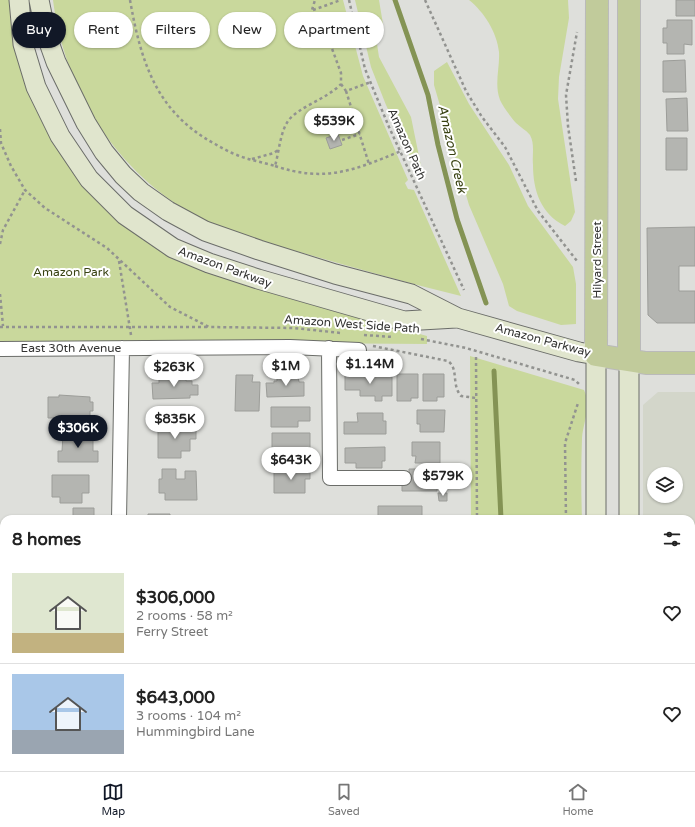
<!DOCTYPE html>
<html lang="en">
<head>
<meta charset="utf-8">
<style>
	body { margin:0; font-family:"Varela Round",sans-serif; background:#f6f6f6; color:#222; height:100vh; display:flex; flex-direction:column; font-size:15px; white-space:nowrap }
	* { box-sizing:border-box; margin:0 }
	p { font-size:13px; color:#767676 }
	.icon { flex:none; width:22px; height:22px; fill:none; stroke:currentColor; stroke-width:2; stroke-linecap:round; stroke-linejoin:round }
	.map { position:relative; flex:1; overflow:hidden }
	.side { position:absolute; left:0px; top:515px; width:695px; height:256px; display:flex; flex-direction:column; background:#fff; border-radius:12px 12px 0 0; box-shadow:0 1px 3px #0004 }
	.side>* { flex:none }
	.guide { position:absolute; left:12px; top:12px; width:400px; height:36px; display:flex; gap:8px }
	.controls { position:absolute; left:647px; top:467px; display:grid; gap:8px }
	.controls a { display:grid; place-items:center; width:36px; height:36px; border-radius:50%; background:#fff; box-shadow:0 1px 3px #0004; font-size:20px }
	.price { position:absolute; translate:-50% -34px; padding:0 9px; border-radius:14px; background:#fff; color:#222; font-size:13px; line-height:26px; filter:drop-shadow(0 1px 2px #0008) }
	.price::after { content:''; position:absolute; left:50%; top:24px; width:12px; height:9px; margin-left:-6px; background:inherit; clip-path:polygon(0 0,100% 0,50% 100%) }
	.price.current { background:#111827; color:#fff }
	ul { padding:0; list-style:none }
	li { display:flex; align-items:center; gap:12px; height:100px; padding:0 12px }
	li+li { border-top:1px solid #e0e0e0 }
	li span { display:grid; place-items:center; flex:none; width:112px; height:80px; border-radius:0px; color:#555 }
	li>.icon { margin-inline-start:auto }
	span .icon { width:48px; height:48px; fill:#fffc; stroke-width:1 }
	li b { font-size:17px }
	h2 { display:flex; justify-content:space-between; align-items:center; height:48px; padding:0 12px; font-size:17px }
	.chip { padding:0 14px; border-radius:18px; background:#fff; box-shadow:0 1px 3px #0004; font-size:14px; line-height:36px }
	.chip.current { background:#111827; color:#fff }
	.menu { display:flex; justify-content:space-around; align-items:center; height:56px; border-top:1px solid #e0e0e0; background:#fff; font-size:11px; color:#767676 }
	.menu a { display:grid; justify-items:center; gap:2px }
	.menu .current { color:#111827 }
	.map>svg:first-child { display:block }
</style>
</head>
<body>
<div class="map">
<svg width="695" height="771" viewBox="0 0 695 771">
	<rect width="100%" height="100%" fill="#dedfdb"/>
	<path fill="#d3d6ca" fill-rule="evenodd" d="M658,392H695V722H691V519H643V405ZM654,474H676V496H654Z"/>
	<path fill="#c9d89c" d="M0,0H9L18,53L31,100L56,145L82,182L211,273L319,306L427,336V344L0,341Z
		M53,0H343L363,76L408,180L405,183L408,189L414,190L461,296C408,283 355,268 303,253C264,242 224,232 189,212C113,167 64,87 53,0Z
		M355,0H379L383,24L377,44L379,57L411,117L423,176H420L416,170L386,105L371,67Z
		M469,0H568L569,18L559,77L558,99L575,212L571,221L565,226C541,214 533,191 533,165C532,155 535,144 530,135C526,130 520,127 516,123C511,117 503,107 500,100C494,84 500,68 499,52C497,32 484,12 469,0Z
		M447,62L469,104L509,165L528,206L573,267L576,284V324L561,325L517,311L509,306L503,284L469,205L434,85V71Z
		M470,356L584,390C592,407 583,422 582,438C581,465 581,492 582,519H471Z
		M470,767H589V771H470Z"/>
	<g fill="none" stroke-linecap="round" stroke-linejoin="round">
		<path stroke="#849354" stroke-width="5" d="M395,0L428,95L438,145L457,219L486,303
			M494,371L501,519
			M518,767V771"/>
	</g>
	<path fill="#b4b5b1" stroke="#9c9d99" d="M676,0H695V16H676Z
		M667,20H692V45L684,44V54H667V43H663V28H667Z
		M685,60L686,92H663V61Z
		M687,98L688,131H667L666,99Z
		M338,134L342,145L330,149L326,138Z
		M666,138H687V170H666Z
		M695,227V266H679V291H695V323H657L648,315L647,228Z
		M169,373H182V377H186V381H192V385H198V395H190V398L153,399L152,383H159V379H165V376L169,375Z
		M283,374H293V377H298L299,382H304V396L267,397L266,383H274V381H277V377H283Z
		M345,374H392V396H382V401H375V396H360V390H345Z
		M397,374H418V398H411V401H397Z
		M423,374H444V397H437V401H423Z
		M236,375H253L252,382H260L259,411H235Z
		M59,395L90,397V402H93V411H90V418H48V397H59Z
		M271,407H310V421H298V427H271Z
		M417,410H445L444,432H420V424H417Z
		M357,413H383V421H386V434H344V422H358Z
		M158,425H196V439H190V451H181V458H158Z
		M272,433H310V449H296V451H302V464H272Z
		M63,435H93V451H98V462H58V451H62Z
		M412,442H440V463H415L416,456H412Z
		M385,447V461H382V468H356V463H345V448Z
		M162,469H176V479H185V471H196L197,500H165V493H159V479H162Z
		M409,469H440V482H437V491H402V484H409Z
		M310,470V479H305V493H274V471Z
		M52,475H89V493H82V503H60V497H52Z
		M438,493H447V501H439Z
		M378,506H422V519H378Z
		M73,508H94V518L97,519H73Z
		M148,514H170V519H148Z
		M691,583H695V715H691Z
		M0,600H4V630H0Z
		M0,720H4V749H0Z
		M691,761L695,762V771H648V767H691Z
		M148,767H185V771H148Z
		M197,767H229V771H197Z
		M274,767H297V771H274Z
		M58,769H86V771H58Z"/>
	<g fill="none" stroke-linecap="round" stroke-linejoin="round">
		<g stroke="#6b6d69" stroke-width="16">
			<path id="minor" d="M329,348L330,478H404
				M0,349L290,347L359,350
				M119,519L122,348
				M0,662H4
				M114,771V767"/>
		</g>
		<g stroke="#6b6d69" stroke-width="21">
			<path id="secondary" d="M19,0L23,44L36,87L60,136L89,179L125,215L173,248L209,263L258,279L404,321L456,318
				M39,0L46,34L56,62L86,123L104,152L123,175L141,192L168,211L205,231L259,250L335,274L411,294L458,318L579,352L596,355V519
				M629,519V360
				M595,771V767
				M626,771V767"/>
		</g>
		<g stroke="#bababa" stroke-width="24">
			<path id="primary" d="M597,0L596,355L646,363H695
				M629,0V360"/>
		</g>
		<path stroke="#929390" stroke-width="2.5" stroke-dasharray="3 3" stroke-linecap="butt" d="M130,0C141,62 156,112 215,144C222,148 229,152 237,155C249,160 262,162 275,166C279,152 280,133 288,121C298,107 327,99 341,84V73L324,27L315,18L312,10L315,0
			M349,0L365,69L389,127L464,290
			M425,0L466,91L482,117L505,147L538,211L577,261
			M313,10L341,0
			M341,84L346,91L371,82
			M346,91L369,164
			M0,129L1,143L11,166L25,190L45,208L107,248L170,307L209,327L294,328L341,333
			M342,140L360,134
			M252,159L274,153L278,150
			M275,166C325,183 355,170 401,151
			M576,181L568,126L566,95L577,32
			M0,244L3,230L25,190
			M119,261L131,335
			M0,294L3,326
			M0,327H209
			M364,335L393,337
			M421,339L466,348L575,380L579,384
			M373,346L448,361C459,369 451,384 461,396L476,398
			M476,357L477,519
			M566,519L565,443L578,403
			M494,767V771
			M563,767V771
			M565,771L566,767"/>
		<use href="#minor" stroke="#fff" stroke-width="14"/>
		<use href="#secondary" stroke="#e0e5cd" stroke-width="19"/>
		<use href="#primary" stroke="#c1cb9b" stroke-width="22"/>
	</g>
	<g text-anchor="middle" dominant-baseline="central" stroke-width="4" stroke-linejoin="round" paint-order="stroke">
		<g font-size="12" fill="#343433" stroke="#fff">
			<text transform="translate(407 144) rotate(66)">Amazon Path</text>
			<text transform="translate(597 260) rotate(-90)">Hilyard Street</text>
			<text transform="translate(225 267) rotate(20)">Amazon Parkway</text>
			<text transform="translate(352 324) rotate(4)">Amazon West Side Path</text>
			<text transform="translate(543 340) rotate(15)">Amazon Parkway</text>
			<text x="71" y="348">East 30th Avenue</text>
		</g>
		<g font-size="12" fill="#394313" stroke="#fff">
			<text x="71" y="272">Amazon Park</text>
		</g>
		<g font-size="13" font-style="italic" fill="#394212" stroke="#fff">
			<text transform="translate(452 149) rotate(77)">Amazon Creek</text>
		</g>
	</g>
</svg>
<div class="controls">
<a><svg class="icon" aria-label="layers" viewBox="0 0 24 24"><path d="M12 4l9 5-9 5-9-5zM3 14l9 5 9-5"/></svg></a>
</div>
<b class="price" style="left:334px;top:142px">$539K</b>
<b class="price" style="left:370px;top:385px">$1.14M</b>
<b class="price" style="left:286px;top:387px">$1M</b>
<b class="price" style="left:174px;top:388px">$263K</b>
<b class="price" style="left:175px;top:440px">$835K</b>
<b class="price current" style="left:78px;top:449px">$306K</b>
<b class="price" style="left:291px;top:481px">$643K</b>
<b class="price" style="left:443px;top:497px">$579K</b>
<div class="guide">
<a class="chip current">Buy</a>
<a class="chip">Rent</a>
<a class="chip">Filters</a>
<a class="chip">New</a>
<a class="chip">Apartment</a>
</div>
<section class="side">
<h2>8 homes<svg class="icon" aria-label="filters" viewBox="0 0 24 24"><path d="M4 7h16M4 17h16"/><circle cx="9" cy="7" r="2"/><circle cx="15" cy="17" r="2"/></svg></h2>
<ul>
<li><span style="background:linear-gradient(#dfe7d0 75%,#c2b280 0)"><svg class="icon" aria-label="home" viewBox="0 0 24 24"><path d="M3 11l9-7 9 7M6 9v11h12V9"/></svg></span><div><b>$306,000</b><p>2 rooms · 58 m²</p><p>Ferry Street</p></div><svg class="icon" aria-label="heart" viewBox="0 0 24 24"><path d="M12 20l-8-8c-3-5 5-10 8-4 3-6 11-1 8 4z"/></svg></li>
<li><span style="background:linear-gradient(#a9c7e8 70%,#9aa5b1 0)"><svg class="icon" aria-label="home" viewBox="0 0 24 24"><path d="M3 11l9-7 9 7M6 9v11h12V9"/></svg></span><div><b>$643,000</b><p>3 rooms · 104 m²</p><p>Hummingbird Lane</p></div><svg class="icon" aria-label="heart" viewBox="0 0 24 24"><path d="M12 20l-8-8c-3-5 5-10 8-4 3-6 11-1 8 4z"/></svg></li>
</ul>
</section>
</div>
<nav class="menu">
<a class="current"><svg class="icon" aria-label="map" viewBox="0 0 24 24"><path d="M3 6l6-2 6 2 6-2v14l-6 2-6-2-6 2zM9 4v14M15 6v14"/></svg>Map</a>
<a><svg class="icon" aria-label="saved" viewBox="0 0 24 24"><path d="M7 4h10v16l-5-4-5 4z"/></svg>Saved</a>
<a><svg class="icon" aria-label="home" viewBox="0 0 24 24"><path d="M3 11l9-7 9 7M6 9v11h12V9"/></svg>Home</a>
</nav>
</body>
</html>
